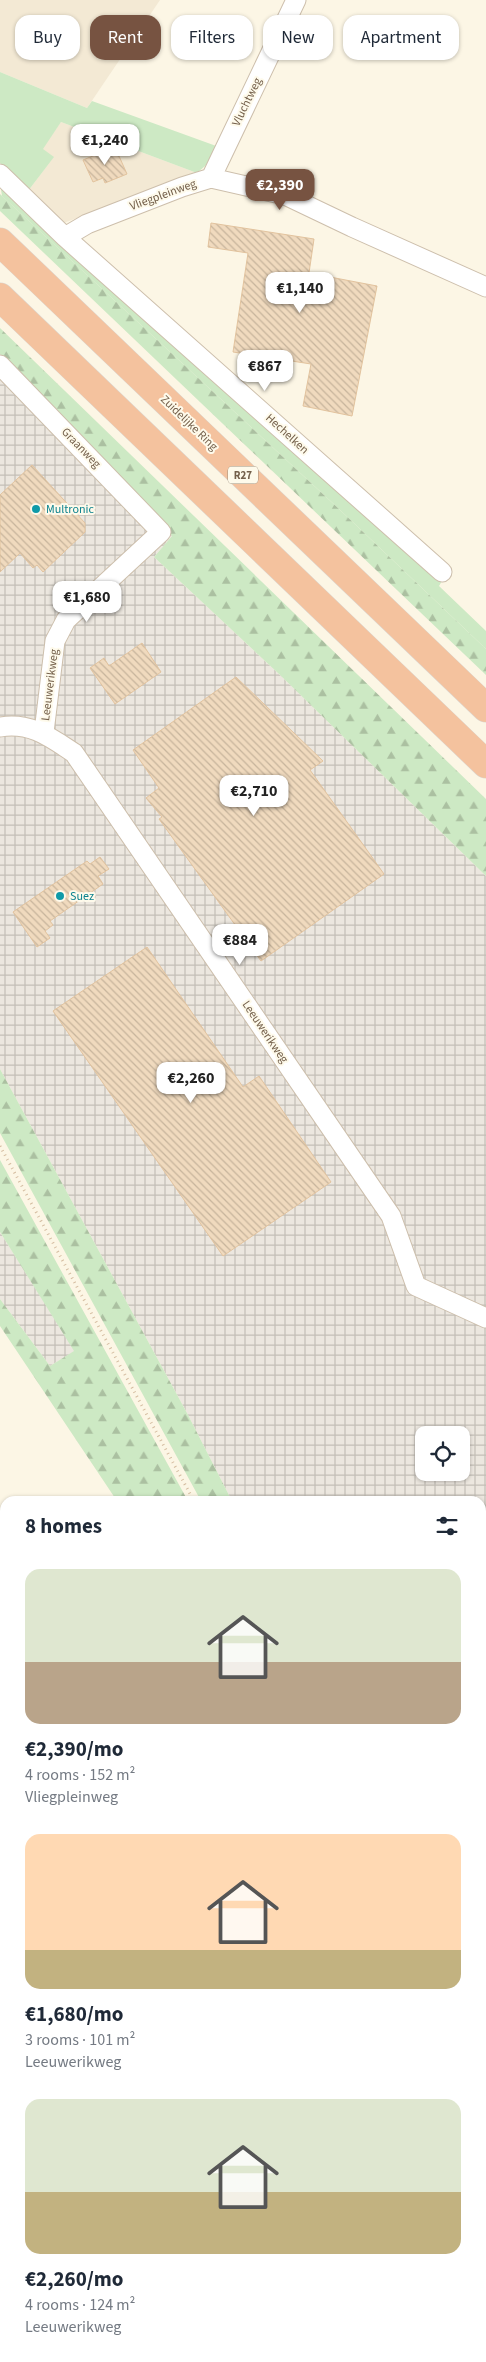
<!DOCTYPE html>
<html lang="en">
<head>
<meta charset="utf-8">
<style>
	body { margin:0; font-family:"Source Sans 3",sans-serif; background:#f6f6f7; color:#1f2937; height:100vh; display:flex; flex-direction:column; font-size:19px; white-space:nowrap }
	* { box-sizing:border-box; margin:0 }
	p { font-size:16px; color:#747a83 }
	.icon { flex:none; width:28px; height:28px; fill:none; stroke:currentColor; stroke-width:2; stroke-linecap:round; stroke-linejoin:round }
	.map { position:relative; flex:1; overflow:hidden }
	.details { position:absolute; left:0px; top:1496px; width:486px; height:866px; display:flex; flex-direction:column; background:#fff; border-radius:15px 15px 0 0; box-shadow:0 1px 4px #0004 }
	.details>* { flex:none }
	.hud { position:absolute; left:15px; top:15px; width:456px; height:45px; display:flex; gap:10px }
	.buttons { position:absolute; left:415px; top:1426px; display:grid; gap:10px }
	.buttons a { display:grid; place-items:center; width:55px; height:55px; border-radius:10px; background:#fff; box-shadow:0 1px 4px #0004; font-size:25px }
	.price { position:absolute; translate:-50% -42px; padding:0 11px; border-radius:10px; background:#fff; color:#222; font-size:16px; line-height:32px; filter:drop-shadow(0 1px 2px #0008) }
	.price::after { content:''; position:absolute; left:50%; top:30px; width:15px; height:11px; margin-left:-8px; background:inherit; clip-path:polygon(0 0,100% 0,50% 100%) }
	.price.current { background:#775341; color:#fff }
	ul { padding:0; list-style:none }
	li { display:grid; align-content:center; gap:10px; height:265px; padding:0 25px }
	li span { display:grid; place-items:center; height:155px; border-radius:15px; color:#555 }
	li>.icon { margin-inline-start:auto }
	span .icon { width:90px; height:90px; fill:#fffc; stroke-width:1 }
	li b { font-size:21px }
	h2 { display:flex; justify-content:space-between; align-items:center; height:60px; padding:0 25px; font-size:21px }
	.chip { padding:0 18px; border-radius:15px; background:#fff; box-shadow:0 1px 4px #0004; font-size:18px; line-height:45px }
	.chip.current { background:#775341; color:#fff }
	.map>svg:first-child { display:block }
</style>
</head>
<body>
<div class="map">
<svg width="486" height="2362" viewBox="0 0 486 2362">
	<defs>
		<pattern id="industrial-grid" width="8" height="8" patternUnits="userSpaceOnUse" patternTransform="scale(1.25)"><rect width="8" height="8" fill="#ece7df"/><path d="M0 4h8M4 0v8" fill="none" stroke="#c4bfb7"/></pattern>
		<pattern id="forest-firs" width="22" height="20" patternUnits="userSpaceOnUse" patternTransform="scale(1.25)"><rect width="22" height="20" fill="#cde9c4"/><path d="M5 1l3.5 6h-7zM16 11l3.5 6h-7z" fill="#abc0a1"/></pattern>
		<pattern id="building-back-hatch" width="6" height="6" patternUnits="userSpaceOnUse" patternTransform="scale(1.25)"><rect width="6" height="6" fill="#f0dabe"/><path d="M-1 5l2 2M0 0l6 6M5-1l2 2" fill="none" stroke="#c7b49c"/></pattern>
	</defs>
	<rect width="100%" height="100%" fill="#fcf6e5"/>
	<path fill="#f3e9d4" d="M0,0H160L87,108L0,72Z
		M61,122L197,173L61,224L28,191L53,158L42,149Z"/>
	<path fill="url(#industrial-grid)" fill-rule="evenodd" d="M0,354L172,536L154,557L280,675L486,876V2362H476V2358H481V1501H232L187,1413L0,1069ZM424,1435H461V1472H424Z
		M0,1232L75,1351L50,1366L0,1299Z"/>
	<path fill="#cde9c4" d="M0,72L87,108L92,101L219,147L205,166L197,173L61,122L43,149L54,157L28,191L0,163Z
		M0,183L442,581L439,586L486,631V649L338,508L2,196Z"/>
	<path fill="url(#forest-firs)" d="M0,194L338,508L486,649V675L0,211Z
		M0,328L486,799V876L280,675L154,557L172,536L0,354Z
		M0,1069L187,1413L232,1501H201L0,1133Z
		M0,1160L188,1501H117L0,1326V1299L50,1366L74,1351L0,1232Z
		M0,2297L5,2301V2358H75L81,2362H0Z"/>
	<path fill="url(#building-back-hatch)" stroke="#e2c39e" d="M115,147L127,174L105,183L103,178L93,182L83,160Z
		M211,223L314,239L309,273L377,286L352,416L303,406L311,364L233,352L248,253L208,247Z
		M32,465L85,523V532L43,572L37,565L33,568L20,553L0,572V495Z
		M142,643L161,672L115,704L90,668L104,658L109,666Z
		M236,677L323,761L310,770L384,874L261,961L159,819L162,817L146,798L159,788L133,750Z
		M100,857L109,869L98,876L103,884L50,921L53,925L45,931L50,938L37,947L13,912L87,861L90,864Z
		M147,947L243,1087L259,1076L331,1182L223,1256L53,1011Z"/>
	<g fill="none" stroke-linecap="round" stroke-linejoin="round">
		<g stroke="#cdbfac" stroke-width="21">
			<path id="street" d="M0,174L65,237L442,572
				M211,178L296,0
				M65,237L87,224L182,187L211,178L285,195L352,227L486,287
				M0,365L161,532L66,620L55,641L44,732
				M0,727C31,722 50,737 74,753L391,1216L416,1286L486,1318"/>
		</g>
		<g stroke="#dbd6d0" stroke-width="29">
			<path id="highway" d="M0,242L486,708
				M0,297L486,764"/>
		</g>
		<path stroke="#d5bda1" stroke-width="3" stroke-dasharray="1 4" stroke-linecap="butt" d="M0,1146L194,1501
			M459,2358V2362"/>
		<use href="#street" stroke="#fff" stroke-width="19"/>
		<use href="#highway" stroke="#f4c29e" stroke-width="28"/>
	</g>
	<g fill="#0f9aa8" stroke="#fefaeb" stroke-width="2">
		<circle cx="36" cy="509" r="5"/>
		<circle cx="60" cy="896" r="5"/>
	</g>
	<g text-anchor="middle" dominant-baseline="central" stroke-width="4" stroke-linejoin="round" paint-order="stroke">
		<rect fill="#fefaeb" stroke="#9d8e7b" stroke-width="1" x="228" y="466.5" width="30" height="17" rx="4"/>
		<g font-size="11" font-weight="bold" fill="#74604b">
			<text x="243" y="475">R27</text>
		</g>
		<g font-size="12" fill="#74604b" stroke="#fefaeb">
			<text transform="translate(247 102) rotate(-64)">Vluchtweg</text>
			<text transform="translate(163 195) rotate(-20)">Vliegpleinweg</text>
			<text transform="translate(189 423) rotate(44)">Zuidelijke Ring</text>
			<text transform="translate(287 434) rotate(42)">Hechelken</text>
			<text transform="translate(81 448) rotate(46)">Graanweg</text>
			<text transform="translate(50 685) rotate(-83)">Leeuwerikweg</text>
			<text transform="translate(265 1032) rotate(56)">Leeuwerikweg</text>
		</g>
		<g font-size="12" fill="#0d838f" stroke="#fefaeb" text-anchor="start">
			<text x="46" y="509">Multronic</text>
			<text x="70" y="896">Suez</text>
		</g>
	</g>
</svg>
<div class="buttons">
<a><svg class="icon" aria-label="locate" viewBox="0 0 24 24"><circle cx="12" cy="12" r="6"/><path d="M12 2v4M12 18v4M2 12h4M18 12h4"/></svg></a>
</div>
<b class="price" style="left:105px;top:166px">€1,240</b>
<b class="price current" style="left:280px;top:211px">€2,390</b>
<b class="price" style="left:300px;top:314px">€1,140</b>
<b class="price" style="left:265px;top:392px">€867</b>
<b class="price" style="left:87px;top:623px">€1,680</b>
<b class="price" style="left:254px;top:817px">€2,710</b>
<b class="price" style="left:240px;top:966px">€884</b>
<b class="price" style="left:191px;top:1104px">€2,260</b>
<div class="hud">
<a class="chip">Buy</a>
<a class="chip current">Rent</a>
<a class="chip">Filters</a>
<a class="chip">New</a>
<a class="chip">Apartment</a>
</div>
<section class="details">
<h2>8 homes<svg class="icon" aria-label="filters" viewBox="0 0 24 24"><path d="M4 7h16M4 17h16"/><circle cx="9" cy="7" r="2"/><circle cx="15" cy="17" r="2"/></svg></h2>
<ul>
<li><span style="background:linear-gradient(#dfe7d0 60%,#b9a48a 0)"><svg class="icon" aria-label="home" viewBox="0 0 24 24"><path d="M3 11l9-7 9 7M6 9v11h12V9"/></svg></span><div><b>€2,390/mo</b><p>4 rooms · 152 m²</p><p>Vliegpleinweg</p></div></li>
<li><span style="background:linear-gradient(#ffd9b3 75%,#c2b280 0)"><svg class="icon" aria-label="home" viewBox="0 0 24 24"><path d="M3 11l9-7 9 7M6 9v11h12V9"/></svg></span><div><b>€1,680/mo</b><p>3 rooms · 101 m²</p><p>Leeuwerikweg</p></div></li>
<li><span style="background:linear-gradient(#dfe7d0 60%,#c2b280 0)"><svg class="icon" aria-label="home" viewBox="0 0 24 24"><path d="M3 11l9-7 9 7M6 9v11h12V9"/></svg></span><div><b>€2,260/mo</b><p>4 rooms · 124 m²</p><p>Leeuwerikweg</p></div></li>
</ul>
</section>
</div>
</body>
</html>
